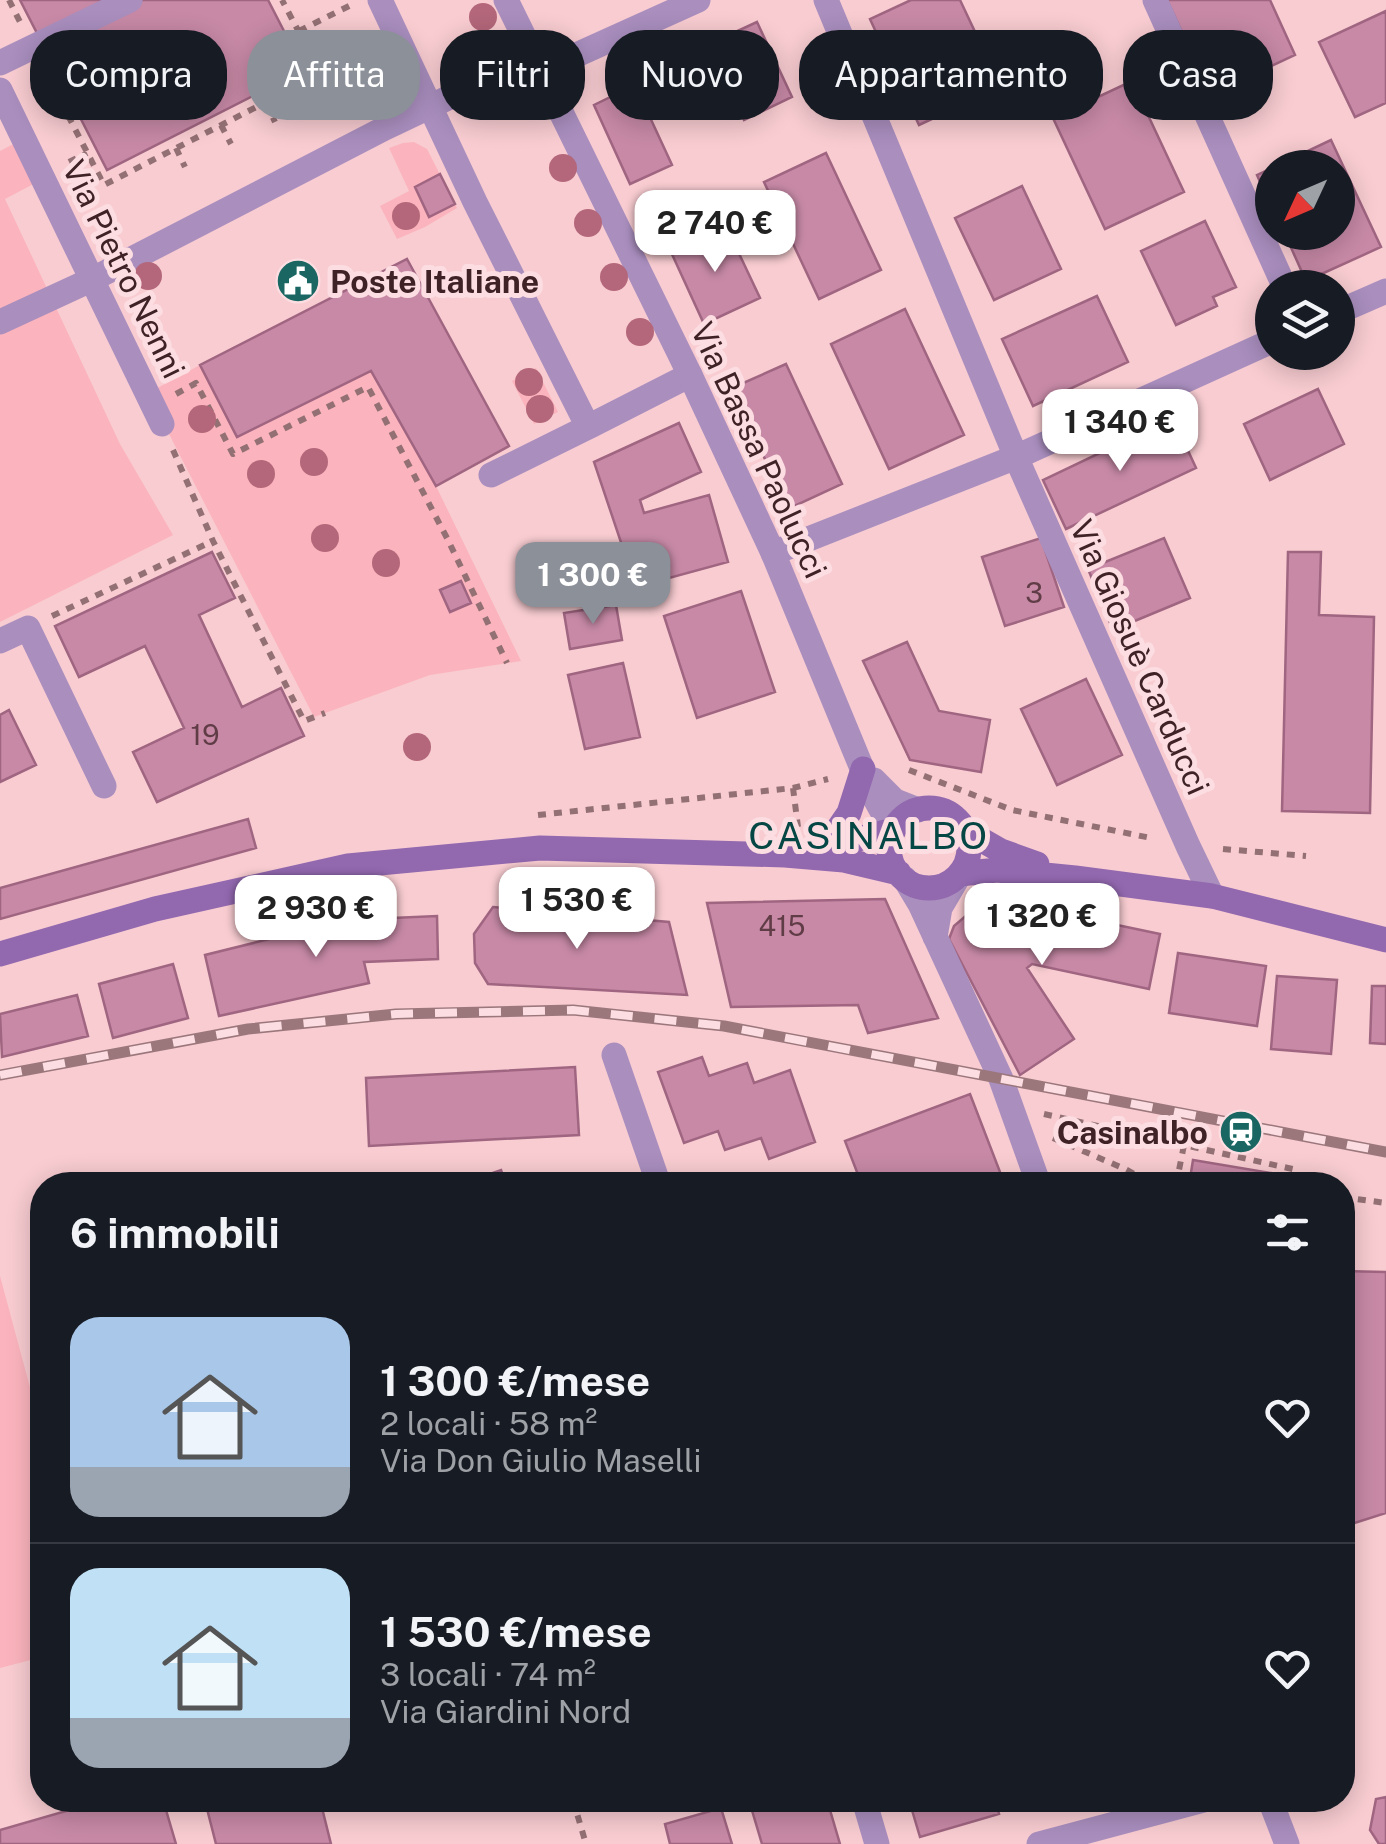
<!DOCTYPE html>
<html lang="it">
<head>
<meta charset="utf-8">
<style>
	body { margin:0; font-family:"Public Sans",sans-serif; background:#242831; color:#f1f3f6; height:100vh; display:flex; flex-direction:column; font-size:38px; white-space:nowrap }
	* { box-sizing:border-box; margin:0 }
	p { font-size:32px; color:#9ea1a6 }
	.icon { flex:none; width:55px; height:55px; fill:none; stroke:currentColor; stroke-width:2; stroke-linecap:round; stroke-linejoin:round }
	.map { position:relative; flex:1; overflow:hidden }
	.sheet { position:absolute; left:30px; top:1172px; width:1325px; height:640px; display:flex; flex-direction:column; background:#171b24; border-radius:40px; box-shadow:0 5px 25px #0003 }
	.sheet>* { flex:none }
	.banner { position:absolute; left:30px; top:30px; width:1328px; height:90px; display:flex; gap:20px }
	.needle { width:65px; rotate:226deg }
	.buttons { position:absolute; left:1255px; top:150px; display:grid; gap:20px }
	.buttons a { display:grid; place-items:center; width:100px; height:100px; border-radius:50%; background:#171b24; box-shadow:0 5px 25px #0003; font-size:50px }
	.price { position:absolute; translate:-50% -85px; padding:0 22px; border-radius:20px; background:#fff; color:#222; font-size:32px; line-height:65px; filter:drop-shadow(0 2px 5px #0008) }
	.price::after { content:''; position:absolute; left:50%; top:60px; width:30px; height:22px; margin-left:-15px; background:inherit; clip-path:polygon(0 0,100% 0,50% 100%) }
	.price.on { background:#8c9099; color:#fff }
	ul { padding:0; list-style:none }
	li { display:flex; align-items:center; gap:30px; height:250px; padding:0 40px }
	li+li { border-top:2px solid #363941 }
	li span { display:grid; place-items:center; flex:none; width:280px; height:200px; border-radius:30px; color:#555 }
	li>.icon { margin-inline-start:auto }
	span .icon { width:120px; height:120px; fill:#fffc; stroke-width:1 }
	li b { font-size:42px }
	h2 { display:flex; justify-content:space-between; align-items:center; height:120px; padding:0 40px; font-size:42px }
	.tag { padding:0 35px; border-radius:40px; background:#171b24; box-shadow:0 5px 25px #0003; font-size:35px; line-height:90px }
	.tag.on { background:#8c9099; color:#fff }
	.map>svg:first-child { display:block }
</style>
</head>
<body>
<div class="map">
<svg width="1386" height="1844" viewBox="0 0 1386 1844">
	<rect width="100%" height="100%" fill="#f8ccd1"/>
	<path fill="#fbb4bd" d="M23,139L43,179L5,199L120,444L173,535L0,622V151Z
		M414,142L427,149L457,208L425,227L397,239L380,206L409,191L389,148L403,143Z
		M200,365L237,436L371,371L436,486L521,661L430,675L314,717L148,393Z
		M536,368L558,412L534,424L512,381Z
		M0,1276L42,1432V1657L0,1668Z"/>
	<path fill="#c789a6" stroke="#a06581" stroke-width="2.5" d="M20,0H268L304,70L107,170Z
		M911,0H960L1001,87L919,125L870,19Z
		M1167,0H1270L1295,55L1211,94Z
		M1386,11V103L1355,117L1319,42Z
		M757,22L792,97L744,120L709,44Z
		M1132,81L1184,192L1105,229L1053,118Z
		M635,85L672,165L630,184L594,105Z
		M1331,140L1381,247L1306,281L1284,232H1338V168H1272V208L1257,175Z
		M826,153L881,270L819,299L764,182Z
		M440,174L455,204L429,217L415,187Z
		M1022,186L1061,269L994,300L955,218Z
		M1205,221L1236,287L1213,297L1217,306L1176,325L1141,251Z
		M726,226L760,298L704,324L671,252Z
		M407,259L509,446L436,486L371,371L237,437L200,365Z
		M1097,296L1128,362L1033,406L1002,339Z
		M905,309L964,435L889,469L831,344Z
		M786,364L842,484L788,509L732,388Z
		M1318,389L1344,444L1270,480L1244,424Z
		M1173,418L1196,468L1066,529L1043,480Z
		M679,423L701,472L640,500L644,513L709,495L728,562L636,587L594,462Z
		M1041,538L1064,607L1005,626L982,557Z
		M1164,538L1190,598L1113,630L1088,569Z
		M212,552L235,598L199,615L242,707L281,688L304,736L157,802L133,752L184,728L145,646L79,677L55,626Z
		M1288,552H1321L1319,615L1374,617L1370,813L1282,811Z
		M461,581L471,603L450,612L440,590Z
		M741,591L775,692L697,718L664,616Z
		M616,605L622,640L570,649L564,613Z
		M907,642L939,711L990,720L981,772L910,760L863,661Z
		M623,663L640,737L585,749L568,675Z
		M1086,679L1122,755L1057,785L1021,709Z
		M9,710L36,765L0,782V715Z
		M248,819L256,848L0,919V888Z
		M885,899L938,1018L868,1033L858,1005L731,1007L707,903Z
		M1003,901L1160,934L1149,989L1032,964L1027,968L1074,1039L1020,1075L949,939L954,926L968,914L988,903Z
		M493,907L669,922L687,995L488,984L475,963L474,934Z
		M437,916L438,959L364,962L369,983L219,1016L205,955L346,920Z
		M1178,953L1266,966L1257,1026L1169,1013Z
		M173,964L188,1018L113,1038L99,984Z
		M1277,976L1337,980L1331,1054L1271,1049Z
		M1372,986H1386V1044L1370,1043Z
		M77,995L88,1036L2,1057L0,1014Z
		M702,1057L709,1076L747,1063L754,1083L790,1070L815,1142L769,1159L761,1138L725,1150L718,1131L684,1143L658,1072Z
		M575,1067L579,1135L369,1146L366,1078Z
		M970,1094L1005,1185H862L845,1141Z
		M1193,1160L1271,1173L1269,1185H1189Z
		M501,1170L506,1185H458Z
		M1342,1271L1386,1272V1513L1342,1527Z
		M1386,1797V1844H1379L1370,1830L1376,1799Z
		M104,1800H163L176,1844H0V1830Z
		M320,1800L331,1844H216L205,1801Z
		M774,1800H827L840,1844H762L751,1807Z
		M909,1800H995L999,1814L920,1837Z
		M721,1808L732,1844H670L665,1824Z"/>
	<g fill="none" stroke-linecap="round" stroke-linejoin="round">
		<path stroke="#937074" stroke-width="6" stroke-dasharray="8 8" stroke-linecap="butt" d="M9,0L20,22
			M299,31L355,3
			M46,73L104,185L321,74L282,0
			M266,103L275,122
			M221,125L231,144
			M176,148L185,167
			M69,162L87,153
			M176,394L196,383L233,454L368,387L448,540L507,663
			M173,450L213,541L304,721L325,713
			M52,616L213,541
			M909,770L1012,810L1151,838
			M793,788L798,827
			M538,815L793,788L828,779
			M1223,849L1306,856
			M1044,1114L1184,1145
			M1053,1138L1125,1169L1155,1185
			M1176,1185L1184,1145L1297,1170
			M1342,1197L1386,1203
			M573,1800L586,1844"/>
		<path stroke="#a98ebe" stroke-width="25" d="M0,63L130,0
			M0,322L93,279"/>
		<path stroke="#a98ebe" stroke-width="25" d="M380,0L475,202L588,427L690,375
			M826,0L1016,457L1188,846L1212,896
			M1155,0L1285,288
			M541,71L698,0
			M0,90L162,424
			M93,279L385,128L534,57
			M1338,312L1386,291
			M491,475L588,427
			M773,553L1016,457L1272,341
			M0,641L28,628L104,786
			M614,1055L659,1185
			M864,1800L877,1844"/>
		<path stroke="#a98ebe" stroke-width="25" d="M506,0L690,375L773,553L873,795L883,813L895,827
			M874,780L895,801L918,810
			M905,879L920,904L1001,1079L1039,1185
			M935,937L940,908L960,874
			M1270,1800L1287,1844
			M1039,1844L1204,1800"/>
		<path stroke="#9268af" stroke-width="25" d="M889 848a40 40 0 1 1 80 0a40 40 0 1 1-80 0Z
			M966,831L1001,851L1037,864
			M825,848L849,813L863,769
			M814,850L894,830
			M960,874L997,870L1075,878L1212,896L1386,940
			M0,954L155,909L348,866L540,848L785,855L844,860L899,873"/>
		<g stroke="#9b777c" stroke-width="11">
			<path id="rail" d="M0,1075L248,1029L396,1014L573,1010L724,1026L1386,1152"/>
		</g>
		<use href="#rail" stroke="#fcdde1" stroke-width="8" stroke-dasharray="22" stroke-linecap="butt"/>
	</g>
	<g fill="#b4677a">
		<circle cx="483" cy="17" r="14"/>
		<circle cx="563" cy="168" r="14"/>
		<circle cx="406" cy="216" r="14"/>
		<circle cx="588" cy="223" r="14"/>
		<circle cx="148" cy="276" r="14"/>
		<circle cx="614" cy="277" r="14"/>
		<circle cx="640" cy="332" r="14"/>
		<circle cx="529" cy="382" r="14"/>
		<circle cx="540" cy="409" r="14"/>
		<circle cx="202" cy="419" r="14"/>
		<circle cx="314" cy="462" r="14"/>
		<circle cx="261" cy="474" r="14"/>
		<circle cx="325" cy="538" r="14"/>
		<circle cx="386" cy="563" r="14"/>
		<circle cx="417" cy="747" r="14"/>
	</g>
	<defs>
		<g id="civic-disc" transform="scale(2.25)"><circle r="9.5" fill="#196662" stroke="#fcdde1"/><path d="M-.6-6.5H3V-4.5H.6V-3L4-1V1h2V6H-6V1h2V-1L-.6-3ZM-1.2 2.5V6h2.4V2.5Z" fill="#fff"/></g>
		<g id="station-disc" transform="scale(2.25)"><circle r="9.5" fill="#196662" stroke="#fcdde1"/><path d="M-3-6H3Q5-6 5-4V2Q5 4 3 4L4.5 6H3L1.5 4h-3L-3 6H-4.5L-3 4Q-5 4-5 2V-4Q-5-6-3-6ZM-3.5-4v3h7v-3ZM-3.5 1v1.5H-2V1ZM2 1v1.5H3.5V1Z" fill="#fff"/></g>
	</defs>
	<g fill-rule="evenodd">
		<use href="#civic-disc" x="298" y="281"/>
		<use href="#station-disc" x="1241" y="1132"/>
	</g>
	<g text-anchor="middle" dominant-baseline="central" stroke-width="10" stroke-linejoin="round" paint-order="stroke">
		<g font-size="28" fill="#603c46">
			<text x="1034" y="592">3</text>
			<text x="205" y="734">19</text>
			<text x="782" y="925">415</text>
		</g>
		<g font-size="32" fill="#3e2226" stroke="#fcdde1">
			<text transform="translate(124 269) rotate(64)">Via Pietro Nenni</text>
			<text transform="translate(759 450) rotate(65)">Via Bassa Paolucci</text>
			<text transform="translate(1140 657) rotate(66)">Via Giosuè Carducci</text>
		</g>
		<g font-size="32" font-weight="bold" fill="#3e2226" stroke="#fcdde1" text-anchor="start">
			<text x="330" y="281">Poste Italiane</text>
			<text x="1208" y="1132" text-anchor="end">Casinalbo</text>
		</g>
		<g font-size="38" letter-spacing="2.5" fill="#054744" stroke="#fcdde1">
			<text x="869" y="835">CASINALBO</text>
		</g>
	</g>
</svg>
<div class="buttons">
<a><svg class="needle" viewBox="-14 -14 28 28"><path d="M0-13l5 13h-10z" fill="#e53935"/><path d="M0 13l5-13h-10z" fill="#9ea1a6"/></svg></a>
<a><svg class="icon" aria-label="layers" viewBox="0 0 24 24"><path d="M12 4l9 5-9 5-9-5zM3 14l9 5 9-5"/></svg></a>
</div>
<b class="price" style="left:715px;top:275px">2 740 €</b>
<b class="price" style="left:1120px;top:474px">1 340 €</b>
<b class="price on" style="left:593px;top:627px">1 300 €</b>
<b class="price" style="left:577px;top:952px">1 530 €</b>
<b class="price" style="left:316px;top:960px">2 930 €</b>
<b class="price" style="left:1042px;top:968px">1 320 €</b>
<div class="banner">
<a class="tag">Compra</a>
<a class="tag on">Affitta</a>
<a class="tag">Filtri</a>
<a class="tag">Nuovo</a>
<a class="tag">Appartamento</a>
<a class="tag">Casa</a>
</div>
<section class="sheet">
<h2>6 immobili<svg class="icon" aria-label="filters" viewBox="0 0 24 24"><path d="M4 7h16M4 17h16"/><circle cx="9" cy="7" r="2"/><circle cx="15" cy="17" r="2"/></svg></h2>
<ul>
<li><span style="background:linear-gradient(#a9c7e8 75%,#9aa5b1 0)"><svg class="icon" aria-label="home" viewBox="0 0 24 24"><path d="M3 11l9-7 9 7M6 9v11h12V9"/></svg></span><div><b>1 300 €/mese</b><p>2 locali · 58 m²</p><p>Via Don Giulio Maselli</p></div><svg class="icon" aria-label="heart" viewBox="0 0 24 24"><path d="M12 20l-8-8c-3-5 5-10 8-4 3-6 11-1 8 4z"/></svg></li>
<li><span style="background:linear-gradient(#bfe0f5 75%,#9aa5b1 0)"><svg class="icon" aria-label="home" viewBox="0 0 24 24"><path d="M3 11l9-7 9 7M6 9v11h12V9"/></svg></span><div><b>1 530 €/mese</b><p>3 locali · 74 m²</p><p>Via Giardini Nord</p></div><svg class="icon" aria-label="heart" viewBox="0 0 24 24"><path d="M12 20l-8-8c-3-5 5-10 8-4 3-6 11-1 8 4z"/></svg></li>
</ul>
</section>
</div>
</body>
</html>
